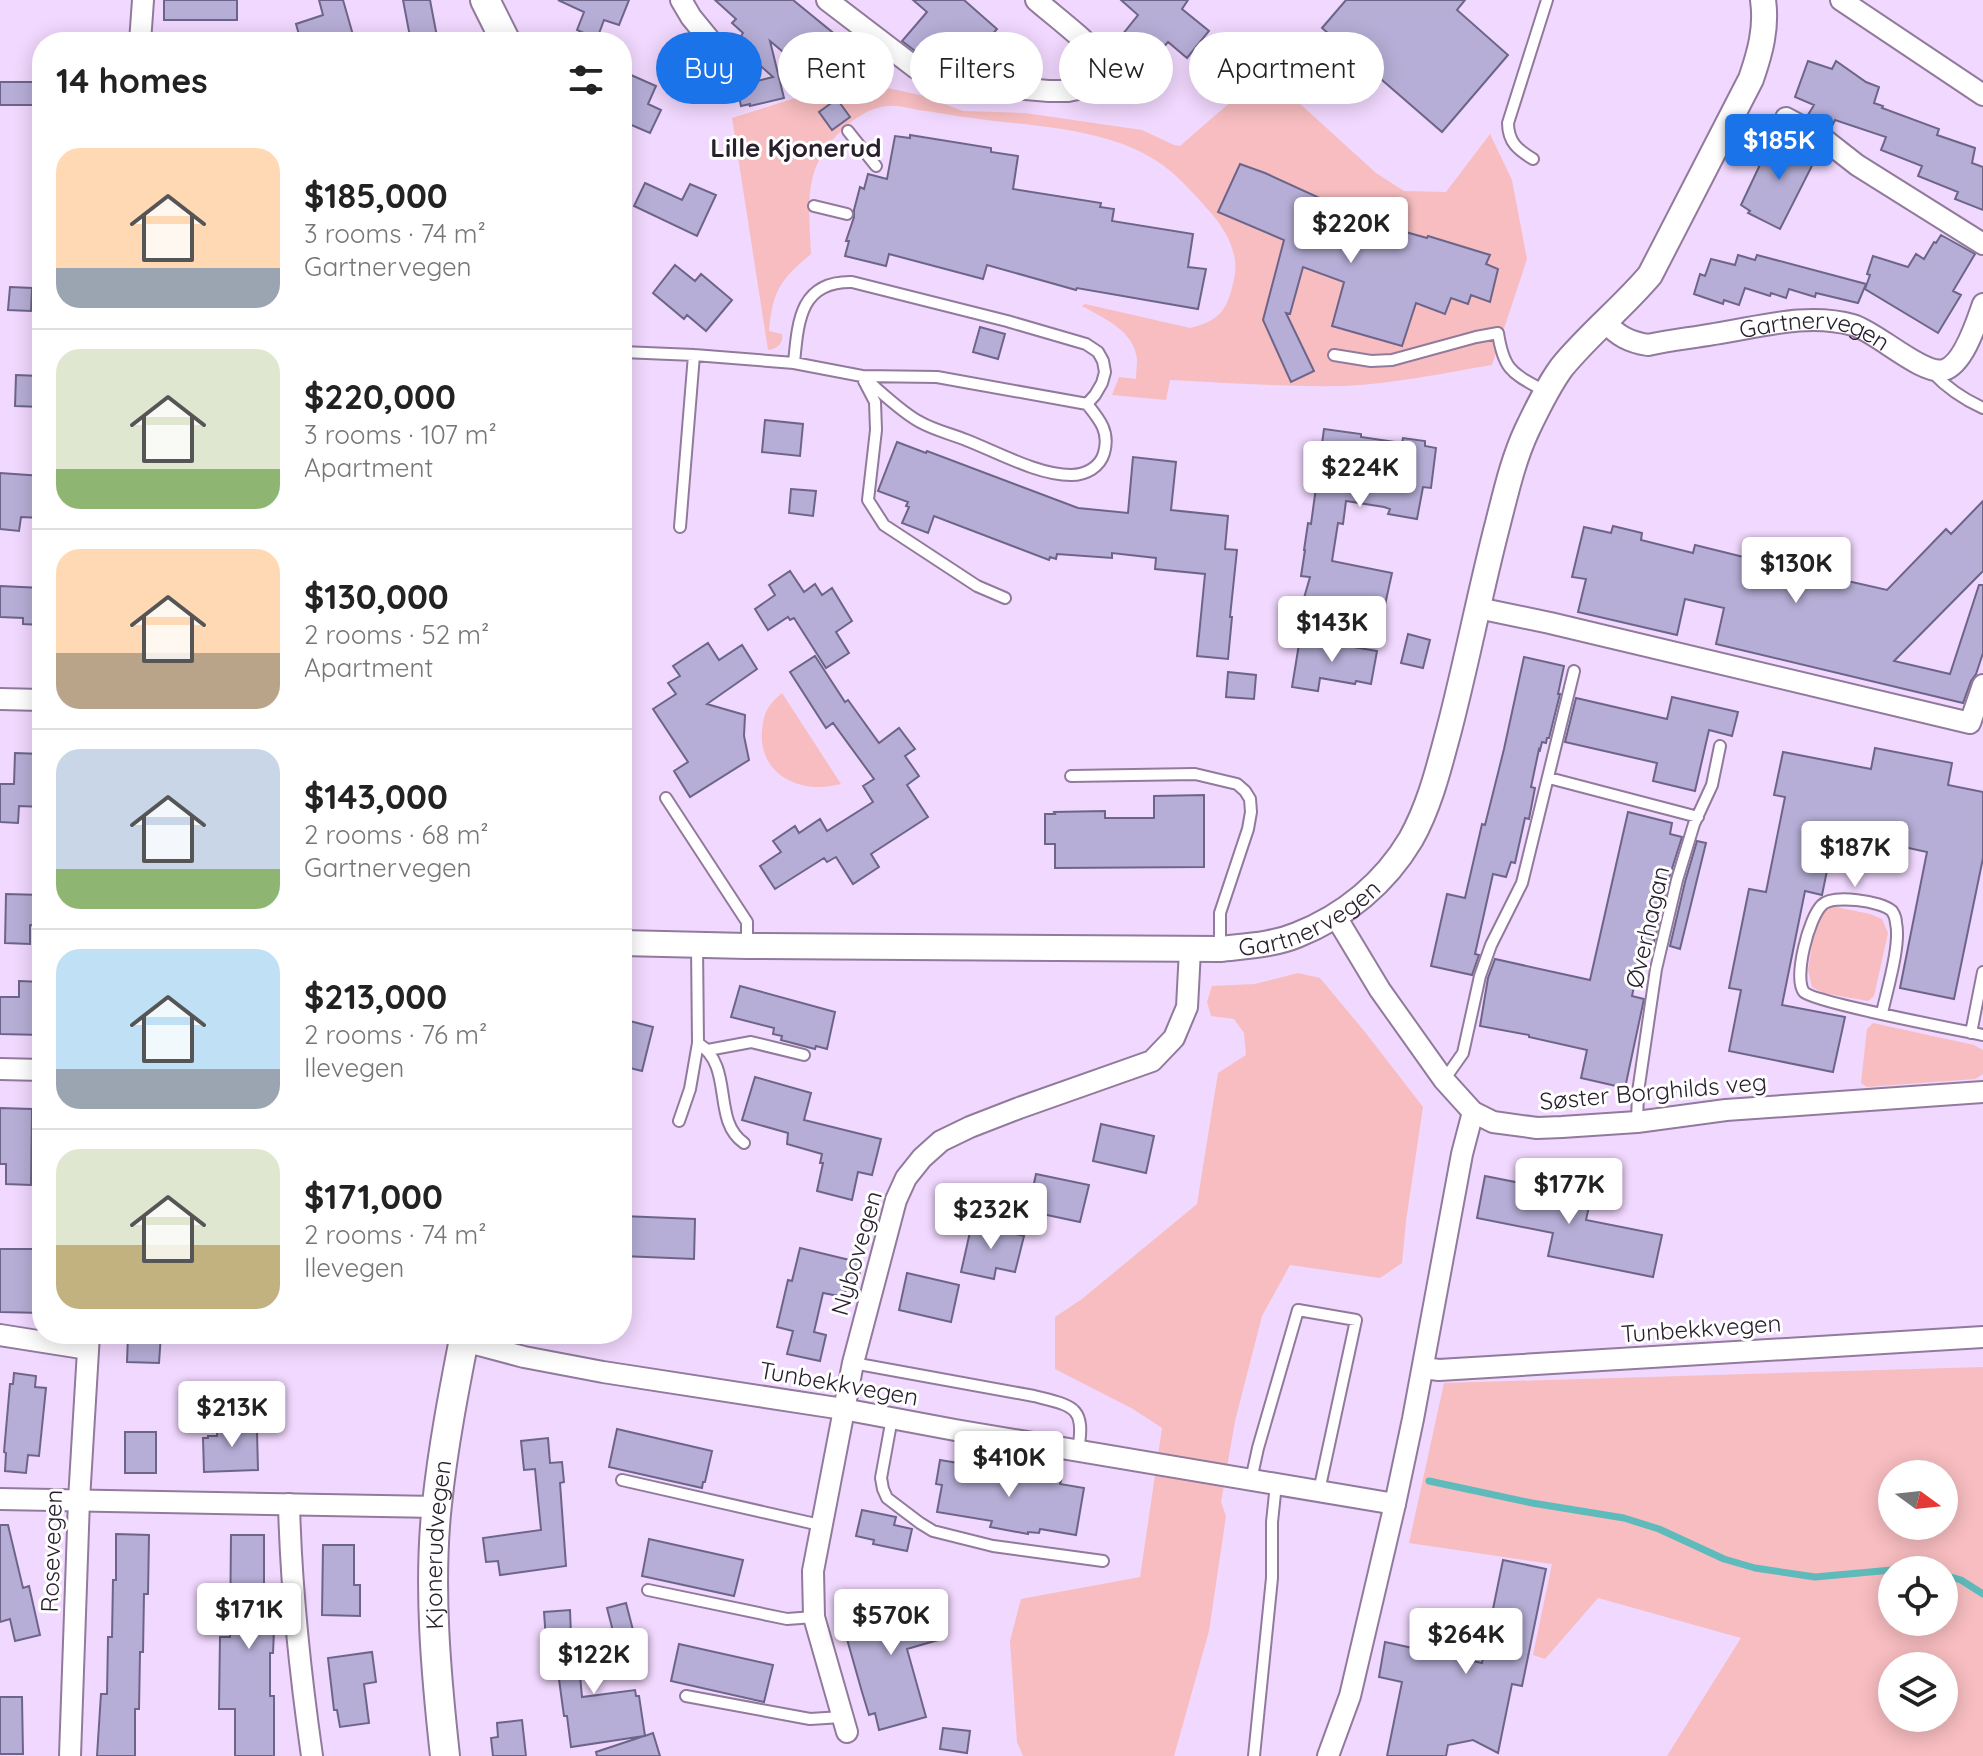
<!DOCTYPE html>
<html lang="en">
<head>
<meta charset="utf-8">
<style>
	body { margin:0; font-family:Quicksand,sans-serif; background:#f6f6f6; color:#222; height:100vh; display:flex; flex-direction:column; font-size:30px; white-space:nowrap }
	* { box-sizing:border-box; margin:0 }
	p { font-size:26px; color:#767676 }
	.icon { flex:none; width:44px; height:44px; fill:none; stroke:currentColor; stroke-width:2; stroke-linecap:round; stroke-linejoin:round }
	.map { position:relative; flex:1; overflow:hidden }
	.sheet { position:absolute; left:32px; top:32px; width:600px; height:1312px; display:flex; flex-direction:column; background:#fff; border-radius:32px; box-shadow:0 4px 20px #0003 }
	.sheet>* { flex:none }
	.guide { position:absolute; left:656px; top:32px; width:760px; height:72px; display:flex; gap:16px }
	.needle { width:52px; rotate:105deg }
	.controls { position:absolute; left:1878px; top:1460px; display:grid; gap:16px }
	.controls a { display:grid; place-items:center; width:80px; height:80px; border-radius:50%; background:#fff; box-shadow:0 4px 20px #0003; font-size:40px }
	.price { position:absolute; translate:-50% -68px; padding:0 18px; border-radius:8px; background:#fff; color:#222; font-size:26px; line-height:52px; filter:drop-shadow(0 2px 4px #0008) }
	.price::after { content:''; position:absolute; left:50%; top:48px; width:24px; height:18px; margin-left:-12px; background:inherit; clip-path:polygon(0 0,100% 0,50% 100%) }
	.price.current { background:#1a73e8; color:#fff }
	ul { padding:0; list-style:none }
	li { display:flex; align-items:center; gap:24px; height:200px; padding:0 24px }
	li+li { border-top:2px solid #e0e0e0 }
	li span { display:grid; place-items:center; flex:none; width:224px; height:160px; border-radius:24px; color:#555 }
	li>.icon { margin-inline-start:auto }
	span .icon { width:96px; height:96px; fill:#fffc; stroke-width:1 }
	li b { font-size:34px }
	h2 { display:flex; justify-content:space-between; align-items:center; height:96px; padding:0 24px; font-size:34px }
	.tag { padding:0 28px; border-radius:36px; background:#fff; box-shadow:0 4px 20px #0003; font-size:28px; line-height:72px }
	.tag.current { background:#1a73e8; color:#fff }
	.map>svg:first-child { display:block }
</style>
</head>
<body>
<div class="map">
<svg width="1983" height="1756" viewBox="0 0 1983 1756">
	<rect width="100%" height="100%" fill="#f1d8fe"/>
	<path fill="#f7bdc0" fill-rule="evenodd" d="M1265,72L1376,173L1404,191L1446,192L1490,134L1512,180L1527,259L1492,365C1443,373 1393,384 1344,386C1286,387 1228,383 1170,380L1166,400L1112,395L1119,377L1136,379C1136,373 1137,365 1137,359C1134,331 1104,318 1082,306L1085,304L1190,328C1221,321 1228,308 1234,279C1240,255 1226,230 1211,213C1196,196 1182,180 1164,166C1111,127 1034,127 972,118C954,116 936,112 918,110C908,108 898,105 888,106C869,108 854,118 841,131C802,168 809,205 811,254C780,280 773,290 769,331L782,334C784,344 776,349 768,350L732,118L818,91L878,86L920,95L963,111L1025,113L1142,130L1174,145L1180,146Z
		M782,693L841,784C802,795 758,776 762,730C764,712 768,705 782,693Z
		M1831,906L1870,914L1882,919L1888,933L1874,996L1868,1001L1823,993L1812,987L1808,970L1813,940L1820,916Z
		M1298,973L1320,978L1365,1032L1423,1107L1406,1221L1402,1263L1380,1278L1290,1265L1262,1316L1235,1421L1221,1502L1226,1516L1209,1631L1174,1756H1023L1017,1742L1010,1641L1021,1599L1140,1577L1162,1428L1133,1409L1055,1369V1317L1082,1299L1197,1204L1218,1073L1246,1055L1244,1033L1234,1019L1211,1016L1207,1002L1212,986L1255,984Z
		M1873,1023L1974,1045L1983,1050V1074L1975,1079L1867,1087L1861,1083L1867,1029Z
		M1983,1367V1756H1667L1741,1638L1598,1598L1545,1659L1533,1655L1552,1564L1409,1543L1444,1383ZM1892,1474H1944V1526H1892ZM1944,1570V1622H1892V1570ZM1944,1666V1718H1892V1666Z"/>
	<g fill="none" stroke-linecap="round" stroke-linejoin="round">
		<path stroke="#5fbbbb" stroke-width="7" d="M1429,1481L1532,1503L1624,1518L1659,1529L1724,1559L1755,1568L1815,1577L1892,1570
			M1899,1570H1910
			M1944,1575L1961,1580L1983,1594"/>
	</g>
	<path fill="#b6aed6" stroke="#6d6589" stroke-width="2" d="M164,0H237V20H164Z
		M319,0H343L355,42H301L296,24L323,15Z
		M403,0H430L438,42H411Z
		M558,0H629L619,25L604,20L597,39L577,30L584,12Z
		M715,0H793L837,36L807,72L770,41L784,98L750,106V104L741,106L737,87L745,85V84L773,77L747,54L754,47L741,36L743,33L732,23L736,19Z
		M913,0H964L997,29L974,55L955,39L935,62L923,57L902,41L927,12Z
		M1121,0H1188L1182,9L1209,31L1187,58L1168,42L1144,70L1114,45L1138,15Z
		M1346,0H1465L1457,10L1508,55L1442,132L1322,28Z
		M1808,61L1832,69L1836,61L1866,82L1879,87L1874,103L1883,106L1882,108L1939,129L1937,135L1975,148L1972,163L1983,167V210L1955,199L1958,192L1918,176L1922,166L1881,150L1886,137L1835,120L1831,128L1808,115L1814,105L1795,97Z
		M622,71L656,86L648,104L661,110L650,133L622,121Z
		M0,82H42V105H0Z
		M837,99L850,117L832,130L819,112Z
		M910,135L991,148V152L1018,156L1013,189L1101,203L1100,207L1114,209L1112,221L1193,234L1188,267L1206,269L1198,309L1077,288L1076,290L987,265L983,279L889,254L886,266L845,256L849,241H846L854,217V210L860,187L864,189L868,174L887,179L895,136L910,138Z
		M1782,139L1794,145L1797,139L1819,152L1780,229L1748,213L1750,211L1741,205L1765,154L1773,158Z
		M1240,164L1265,173L1346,210L1345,215L1427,238L1428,236L1490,255L1486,264L1498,269L1490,302L1471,295L1468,304L1451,298L1445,314L1416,303L1402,346L1332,326L1344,282L1303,267L1290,314L1286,313L1314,371L1291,382L1263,320L1284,240L1218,212Z
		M645,183L682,200L690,184L716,195L697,236L634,206Z
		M1941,235L1975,254L1953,291L1961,295L1938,333L1865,289L1870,275L1867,274L1873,256L1908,267L1916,254L1924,259L1934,242L1936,243Z
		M1738,255L1755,260L1757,255L1866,284L1858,303L1816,293L1815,297L1789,289L1786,298L1771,293L1770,296L1745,288L1739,305L1724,300L1723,304L1694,294L1700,274L1705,276L1711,259L1735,265Z
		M675,265L695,281L701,274L732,300L706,331L687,315L684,319L653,293Z
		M10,287L32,288L31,311L8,310Z
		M980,327L1005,334L998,359L973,352Z
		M16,375L40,376L42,379V407L15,406Z
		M765,420L803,424L800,456L762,452Z
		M1324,429L1361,434V437L1402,443L1403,438L1425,441V446L1436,448L1431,488L1423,487L1417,519L1388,514L1390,509L1384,507L1346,501L1343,524L1338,523L1332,561L1392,573L1385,605L1370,602L1368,611L1304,598L1310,577L1301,576L1305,550H1304L1308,523L1311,524Z
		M897,442L926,453L927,451L1078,508L1128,513L1133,457L1176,462L1171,510L1228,516L1225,549L1237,550L1230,617H1232L1228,659L1197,656L1205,574L1155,569L1156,558L1112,553V558L1057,554L1056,559L1050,557L1049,560L934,516L928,533L902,523L909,507L906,506L908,502L878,491Z
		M0,473L42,476V518L21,517L19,531L0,529Z
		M791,489L816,491L813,516L789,513Z
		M1983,501V571L1894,661L1950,674L1979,585H1983V653L1976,674L1971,681L1963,703L1716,644L1724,608L1685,599L1677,635L1578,612L1586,579L1572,577L1584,527L1611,533L1613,526L1642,533L1641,540L1693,553L1695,545L1768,563L1767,569L1820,582L1821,575L1887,590L1946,529L1951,534Z
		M790,571L804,592L815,584L822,595L832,588L852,621L836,632L849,653L826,668L794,618L790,620L788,617L768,630L755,609L775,595L769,585Z
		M0,586L42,588V625L23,624V618L0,617Z
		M1408,634L1430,640L1423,668L1401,663Z
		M1300,638L1377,651L1371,684L1356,681L1355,684L1320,678L1318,691L1292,687Z
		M708,643L719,660L742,645L757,669L707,704L745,715L744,736L749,760L690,797L674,771L688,762L653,709L676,694L668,683L680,676L673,666Z
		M815,656L845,702L848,700L879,743L899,728L915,749L905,756L919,776L907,785L928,817L871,854L879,867L853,884L836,857L827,862L824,858L775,889L760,866L781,852L773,841L795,826L799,833L820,819L827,831L873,802L863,786L874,779L833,723L826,728L790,672Z
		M1524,657L1564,666L1558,694H1560L1549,738H1547L1546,743L1542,742L1540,750L1539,749L1531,787L1535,788L1529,819L1525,818L1515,863L1511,862L1506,877L1493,874L1475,954L1479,955L1472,975L1431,966L1447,894L1465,898L1482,824L1485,825L1504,749Z
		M1228,672L1256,675L1254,699L1226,697Z
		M1672,697L1738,712L1732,736L1709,730L1695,791L1653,781L1657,763L1565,742L1576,698L1667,719Z
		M1875,748L1952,763L1948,785L1983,792V858L1954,999L1900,988L1927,852L1835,832L1822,895L1805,891L1782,1005L1845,1017L1833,1072L1729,1051L1741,990L1729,988L1749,889L1766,892L1785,797L1774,795L1783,752L1871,769Z
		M15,753L42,754V807L19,806L18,823L0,822V784H14Z
		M1204,795V867L1055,868V844H1045V814H1055L1054,812L1105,811V818H1154V796Z
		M1628,812L1672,823L1670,834L1682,837L1669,878L1654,942L1644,940L1632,996L1644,999L1625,1088L1581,1078L1587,1050L1529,1037V1035L1480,1026L1488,978L1495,959L1590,980Z
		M1697,841L1706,843L1680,949L1670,946L1685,882Z
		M6,894L42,895V926L30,925V944L5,943Z
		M19,981L42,982V1035L0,1034V997H19Z
		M740,986L835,1012L827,1049L816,1046L815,1049L781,1040L782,1036L773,1034L774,1028L731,1017Z
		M622,1019L653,1027L642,1071L622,1066Z
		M755,1077L811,1093L804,1120L881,1139L872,1175L858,1172L852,1200L817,1191L823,1163H820L822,1154L787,1144L788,1133L742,1120Z
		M0,1108L32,1109L31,1185L6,1184V1164H0Z
		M1101,1124L1154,1136L1146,1173L1093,1161Z
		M1036,1174L1089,1185L1080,1222L1028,1211Z
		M1485,1176L1591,1197L1586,1220L1662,1235L1653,1277L1548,1256L1553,1233L1477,1218Z
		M622,1216L695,1219L694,1259L622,1256Z
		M972,1223L1024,1236L1015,1272L996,1268L994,1279L961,1272Z
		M800,1248L862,1263L857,1283L848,1281L844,1297L823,1293L814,1332L826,1335L820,1361L787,1354L793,1331L777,1327L788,1280L792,1281Z
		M0,1249H38V1284H42V1313L0,1312Z
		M907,1273L959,1285L951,1322L899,1310Z
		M135,1334H161L159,1363L127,1362L128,1335L135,1336Z
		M14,1373L36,1376L35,1387L46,1388L39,1456L28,1455L26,1473L5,1471L6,1453L4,1452L10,1384H13Z
		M228,1420H249L250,1432H257L258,1470L204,1472L203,1438H208V1436H217V1432H228Z
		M617,1429L712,1451L705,1482H703L702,1488L609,1467Z
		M125,1432H156V1473H125Z
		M548,1438L550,1463L562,1462L564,1482L560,1483L566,1566L500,1575L498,1561L486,1562L483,1538L541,1530L535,1469L524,1470L521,1441Z
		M940,1460L1061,1480L1060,1484L1084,1488L1076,1535L1040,1529L1039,1533L1028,1532V1534L990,1527L992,1521L937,1512L942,1485L936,1484Z
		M862,1510L896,1517L894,1525L912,1529L907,1551L873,1544L874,1540L856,1536Z
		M0,1525H8L23,1588L29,1586L40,1635L15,1641L10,1619L0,1622Z
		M116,1534L149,1535L148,1594H144L143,1652H140L139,1709H135V1756H97L101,1694H107L108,1637H112L113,1580H116Z
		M231,1535H264V1608H275L273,1653H270V1696H274V1756H235V1709H219L220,1637H230Z
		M649,1539L743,1560L734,1596L642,1576Z
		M323,1545H354V1585H360V1616L322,1615Z
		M1503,1560L1546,1569L1522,1686L1512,1684L1498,1753L1473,1740L1448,1745L1446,1756H1387L1402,1682L1379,1677L1385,1642L1482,1663Z
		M919,1599L922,1609L935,1605L945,1638L907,1649L926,1717L879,1730L875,1713L869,1715L862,1692L843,1625L848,1623L846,1613L893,1600L894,1606Z
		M626,1603L633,1630L614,1635L607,1608Z
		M570,1610L571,1635L600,1632L601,1652L578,1654L582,1697L635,1690L636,1696H639L645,1736L653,1733L660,1756H597L596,1752L644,1736L571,1747L567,1716H564L558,1672L552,1673L549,1639L546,1640L544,1612Z
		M679,1644L773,1665L764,1702L671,1681Z
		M372,1652L376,1682L364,1684L369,1723L340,1727L337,1710H334L328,1658Z
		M0,1697H22L23,1754H0Z
		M522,1720L526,1756H493L491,1738L498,1737L497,1723Z
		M943,1728L970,1731L967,1753L940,1749Z"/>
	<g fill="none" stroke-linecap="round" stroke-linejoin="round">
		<g stroke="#917a9c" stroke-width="14">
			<path id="service" d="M848,131L876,166
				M1533,159C1518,150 1508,142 1508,123L1547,0
				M814,206L847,214
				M622,352L694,355L794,363L862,376L937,377L1087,404C1100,420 1110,432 1104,453C1100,467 1086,475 1071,475C1038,475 997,452 966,440C951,434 934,430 920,422C902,413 878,389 862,376
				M1334,355L1371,361L1392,360L1476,337L1498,333C1504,372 1513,373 1546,392
				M794,363C798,321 800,281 852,282L1007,321L1086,344L1098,352L1103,361L1105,372L1102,383L1095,395L1087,404
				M1932,372C1947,388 1963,399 1983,408
				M864,381L875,402L876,430L868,500L884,525L977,586L1005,598
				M680,527L694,355
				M1071,776L1195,774L1237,784L1245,791L1250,799L1251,812L1248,829L1220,913V947
				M1549,778L1698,817
				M666,798L747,922V944
				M1882,1013C1887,990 1901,944 1896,923C1896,920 1894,914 1892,911C1881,901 1833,894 1822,905C1809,917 1793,978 1804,992C1813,1002 1959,1030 1983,1035
				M1971,1033L1983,972
				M698,1043C735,1067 711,1120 744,1143
				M708,1050L751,1042L804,1055
				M1444,1080L1463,1053L1480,976L1491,945L1522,883L1574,671
				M679,1121L690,1089L698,1043L697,945
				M1637,1122L1638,1092L1656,969L1677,880L1694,824L1712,785L1720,746
				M853,1363L1034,1396C1073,1406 1086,1406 1078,1450
				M892,1418L881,1478L883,1489L887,1498L920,1523L933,1531L993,1546L1103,1561
				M622,1480L820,1525
				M1251,1480L1258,1448L1298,1310L1356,1320L1319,1491
				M648,1590L787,1619L814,1617
				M686,1696L810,1719L842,1717
				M1254,1756L1272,1578V1522L1276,1484"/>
		</g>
		<g stroke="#917a9c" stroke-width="24">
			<g id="minor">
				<path d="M681,0L691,17L723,56"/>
				<path d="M827,0L916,68L936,77L988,86L1049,91H1068L1087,87C1095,77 1101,65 1094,52C1089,42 1047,10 1036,0"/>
				<path d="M1841,0L1983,95"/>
				<path d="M140,42L143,0"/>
				<path d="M1786,118L1820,136L1857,165L1983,244"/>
				<path id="s1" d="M1605,322C1618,336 1629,342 1648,345C1670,340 1692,338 1714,334C1760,327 1807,312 1853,325C1877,332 1923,376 1944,370C1964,364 1977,321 1983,304"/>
				<path d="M1478,608L1550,623L1970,723L1983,685"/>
				<path d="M0,699L42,700"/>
				<path d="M1336,917L1380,990L1444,1080L1473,1112L1493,1122L1537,1128L1562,1127L1637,1122L1726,1110L1983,1092"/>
				<path d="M0,1069L42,1070"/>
				<path d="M0,1335L88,1349"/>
				<path d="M464,1341L524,1357L603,1372L843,1409L955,1430L1395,1504"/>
				<path d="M1423,1368L1439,1370L1983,1337"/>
				<path d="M0,1499L437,1507"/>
				<path d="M289,1504C291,1589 300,1672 312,1756"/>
				<path d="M847,1732L814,1617L813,1571L853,1363L896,1200L906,1178L922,1158L941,1141L970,1127L1019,1108L1152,1061L1174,1038L1187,1007L1190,950"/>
				<path d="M70,1756L79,1500L89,1334"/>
				<path d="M1328,1756L1350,1696L1395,1504L1413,1419L1462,1154L1473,1112"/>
			</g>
		</g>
		<g stroke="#917a9c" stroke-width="28">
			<g id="tertiary">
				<path id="s2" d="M622,943L747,946L1220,949C1246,946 1273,945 1297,935C1345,916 1385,883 1411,839C1430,805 1439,767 1449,730C1467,661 1480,592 1498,523C1506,492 1513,460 1527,430C1537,409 1548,386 1562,367C1589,334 1623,307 1650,275L1751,79C1760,53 1767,28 1763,0"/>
			</g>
		</g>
		<g stroke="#917a9c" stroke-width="32">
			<g id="secondary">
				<path d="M485,0L506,42"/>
				<path id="s3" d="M445,1756C436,1674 428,1586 437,1504C443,1447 454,1390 465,1334"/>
			</g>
		</g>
		<use href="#service" stroke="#fff" stroke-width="10"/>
		<use href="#minor" stroke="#fff" stroke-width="20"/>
		<use href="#tertiary" stroke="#fff" stroke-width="24"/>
		<use href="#secondary" stroke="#fff" stroke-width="28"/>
	</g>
	<g text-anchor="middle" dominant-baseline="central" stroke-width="6" stroke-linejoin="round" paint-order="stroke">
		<g font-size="24" fill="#29202e" stroke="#fff">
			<text stroke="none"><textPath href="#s1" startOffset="220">Gartnervegen</textPath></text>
			<text stroke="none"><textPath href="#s2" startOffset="694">Gartnervegen</textPath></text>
			<text transform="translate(1647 927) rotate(-77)">Øverhagan</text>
			<text transform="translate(1653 1091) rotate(-5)">Søster Borghilds veg</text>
			<text transform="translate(856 1253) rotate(-74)">Nybovegen</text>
			<text transform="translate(1701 1328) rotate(-4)">Tunbekkvegen</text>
			<text transform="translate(839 1383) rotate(10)">Tunbekkvegen</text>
			<text stroke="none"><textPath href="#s3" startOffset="212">Kjonerudvegen</textPath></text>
			<text transform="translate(51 1551) rotate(-88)">Rosevegen</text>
		</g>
		<g font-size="26" font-weight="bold" fill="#29202e" stroke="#fff">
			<text x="796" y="147">Lille Kjonerud</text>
		</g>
	</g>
</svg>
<div class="controls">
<a><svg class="needle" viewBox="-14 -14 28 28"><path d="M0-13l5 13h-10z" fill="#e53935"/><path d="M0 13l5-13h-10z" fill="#767676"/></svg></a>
<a><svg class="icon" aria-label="locate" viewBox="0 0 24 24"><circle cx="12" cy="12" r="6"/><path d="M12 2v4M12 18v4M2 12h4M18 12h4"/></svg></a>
<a><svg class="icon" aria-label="layers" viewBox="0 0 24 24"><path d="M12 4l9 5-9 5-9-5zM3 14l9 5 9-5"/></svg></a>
</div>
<b class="price current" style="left:1779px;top:182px">$185K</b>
<b class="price" style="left:1351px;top:265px">$220K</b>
<b class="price" style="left:1360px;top:509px">$224K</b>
<b class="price" style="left:1796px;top:605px">$130K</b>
<b class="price" style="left:1332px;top:664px">$143K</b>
<b class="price" style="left:1855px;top:889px">$187K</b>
<b class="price" style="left:1569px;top:1226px">$177K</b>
<b class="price" style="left:991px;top:1251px">$232K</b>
<b class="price" style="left:232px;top:1449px">$213K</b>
<b class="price" style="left:1009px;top:1499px">$410K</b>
<b class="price" style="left:249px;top:1651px">$171K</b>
<b class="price" style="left:891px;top:1657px">$570K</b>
<b class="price" style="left:1466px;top:1676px">$264K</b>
<b class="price" style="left:594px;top:1696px">$122K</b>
<div class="guide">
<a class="tag current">Buy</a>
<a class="tag">Rent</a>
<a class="tag">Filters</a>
<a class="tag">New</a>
<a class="tag">Apartment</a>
</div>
<section class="sheet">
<h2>14 homes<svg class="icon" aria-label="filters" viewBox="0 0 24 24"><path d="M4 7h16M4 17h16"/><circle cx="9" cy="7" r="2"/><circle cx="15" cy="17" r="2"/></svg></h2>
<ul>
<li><span style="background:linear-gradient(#ffd9b3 75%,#9aa5b1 0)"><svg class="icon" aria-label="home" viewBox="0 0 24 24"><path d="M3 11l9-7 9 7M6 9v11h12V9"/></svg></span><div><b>$185,000</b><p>3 rooms · 74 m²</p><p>Gartnervegen</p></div></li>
<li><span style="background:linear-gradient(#dfe7d0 75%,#8fb573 0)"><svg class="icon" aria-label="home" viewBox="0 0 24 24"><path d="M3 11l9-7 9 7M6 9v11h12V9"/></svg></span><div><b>$220,000</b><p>3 rooms · 107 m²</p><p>Apartment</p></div></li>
<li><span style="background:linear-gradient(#ffd9b3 65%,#b9a48a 0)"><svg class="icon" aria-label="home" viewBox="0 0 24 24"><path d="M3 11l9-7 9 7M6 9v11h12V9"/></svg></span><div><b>$130,000</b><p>2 rooms · 52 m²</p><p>Apartment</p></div></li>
<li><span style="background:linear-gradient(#c9d6e8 75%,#8fb573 0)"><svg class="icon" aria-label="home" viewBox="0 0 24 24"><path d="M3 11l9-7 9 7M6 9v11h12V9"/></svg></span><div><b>$143,000</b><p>2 rooms · 68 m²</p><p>Gartnervegen</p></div></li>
<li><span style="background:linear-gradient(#bfe0f5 75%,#9aa5b1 0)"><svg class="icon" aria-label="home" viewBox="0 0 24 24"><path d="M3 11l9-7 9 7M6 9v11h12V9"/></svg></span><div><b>$213,000</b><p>2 rooms · 76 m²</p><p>Ilevegen</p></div></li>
<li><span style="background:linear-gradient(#dfe7d0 60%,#c2b280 0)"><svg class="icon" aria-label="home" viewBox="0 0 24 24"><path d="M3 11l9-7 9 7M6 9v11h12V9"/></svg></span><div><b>$171,000</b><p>2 rooms · 74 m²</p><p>Ilevegen</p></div></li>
</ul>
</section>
</div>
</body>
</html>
